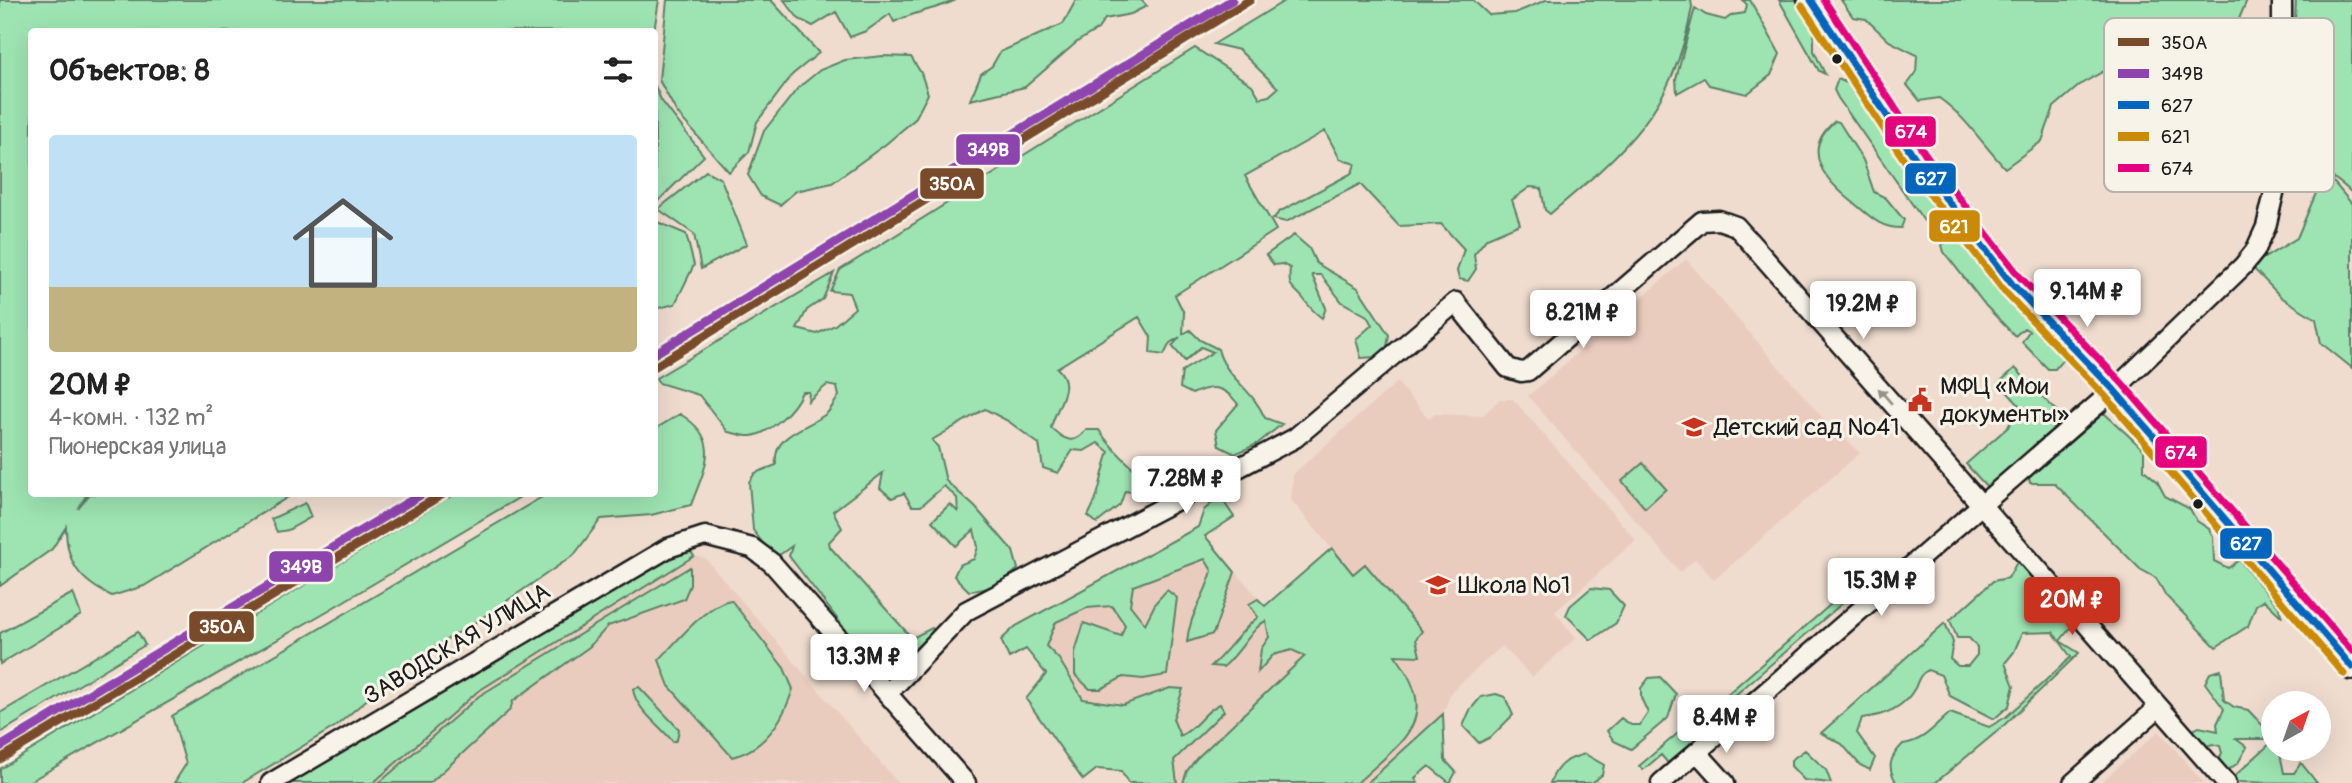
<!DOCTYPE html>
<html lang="ru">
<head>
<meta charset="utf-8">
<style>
	body { margin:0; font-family:Pangolin,sans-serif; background:#f2f2f2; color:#222; height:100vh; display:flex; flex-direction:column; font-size:26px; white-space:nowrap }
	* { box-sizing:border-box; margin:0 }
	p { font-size:23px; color:#767676 }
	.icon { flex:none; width:38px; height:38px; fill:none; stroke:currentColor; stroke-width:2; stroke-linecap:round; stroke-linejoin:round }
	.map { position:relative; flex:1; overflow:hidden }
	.sheet { position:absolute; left:28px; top:28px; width:630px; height:469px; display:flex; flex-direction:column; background:#fff; border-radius:7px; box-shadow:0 7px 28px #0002 }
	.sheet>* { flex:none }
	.needle { width:46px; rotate:40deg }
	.fabs { position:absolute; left:2261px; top:691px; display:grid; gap:14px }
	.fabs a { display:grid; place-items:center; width:70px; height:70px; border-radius:50%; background:#fff; box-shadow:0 7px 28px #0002; font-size:35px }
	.price { position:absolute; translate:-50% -60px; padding:0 16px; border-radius:7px; background:#fff; color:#222; font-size:23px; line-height:46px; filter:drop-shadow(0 2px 4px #0008) }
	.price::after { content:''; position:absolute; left:50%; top:42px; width:21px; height:16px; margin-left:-10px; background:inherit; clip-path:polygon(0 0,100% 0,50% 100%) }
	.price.current { background:#c8321e; color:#fff }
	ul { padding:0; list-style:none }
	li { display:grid; align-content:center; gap:14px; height:371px; padding:0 21px }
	li span { display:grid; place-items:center; height:217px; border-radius:7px; color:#555 }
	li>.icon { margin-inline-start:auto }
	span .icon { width:126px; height:126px; fill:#fffc; stroke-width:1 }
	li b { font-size:30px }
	h2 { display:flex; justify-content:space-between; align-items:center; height:84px; padding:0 21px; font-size:30px }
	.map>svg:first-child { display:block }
</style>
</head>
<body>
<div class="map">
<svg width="2352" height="783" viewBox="0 0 2352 783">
	<rect width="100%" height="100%" fill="#efdccf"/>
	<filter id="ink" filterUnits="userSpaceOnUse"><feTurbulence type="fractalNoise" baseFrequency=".0143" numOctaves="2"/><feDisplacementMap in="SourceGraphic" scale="14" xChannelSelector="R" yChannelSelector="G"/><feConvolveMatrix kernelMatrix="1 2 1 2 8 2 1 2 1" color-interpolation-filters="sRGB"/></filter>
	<g filter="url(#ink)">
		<path fill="#eaccbe" d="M1686,259L1822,417L1860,453L1714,580L1695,559L1680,572L1528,396Z
			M1397,382L1429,419L1435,414L1482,416L1500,399H1513L1636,540L1555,612L1576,638L1532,677L1502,646L1451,692L1443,714L1367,783H1158L1016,626L1198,527L1265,606L1331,548L1291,500L1293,474Z
			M694,556L705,558L898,783H373L477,692Z
			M2159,731L2204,783H2100Z"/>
		<path fill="#9ee4b2" stroke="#5d8067" stroke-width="2" d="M0,0H659L654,31L32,32V494H87L78,509L90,494H293L144,586L112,596C79,581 66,562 66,527L52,549L0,586Z
			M667,0H771L819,53L793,74L757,122L749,152L729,172L677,113L659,80Z
			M784,0H956C935,10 916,11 894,22L890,14L866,31L850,37L836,12L813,26L799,19Z
			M1076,0H1141L1147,6L1131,14L1105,19L1098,29L1077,42L1025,87L970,100L981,74L992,66L1000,52L1063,24Z
			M1286,0H1473L1489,15L1515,13L1546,0H1691L1692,7C1674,110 1626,150 1550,214L1545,210L1541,188L1530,187L1512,200L1520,224L1487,238L1474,254L1476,269L1468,281L1459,279L1457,271L1464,249L1441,224L1399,226L1360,184L1286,222L1273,219L1279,212L1352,173L1355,164L1340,159L1325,131L1245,176L1276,230L1175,295L1184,313L1183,334L1190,330L1200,340L1218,349C1224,376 1253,389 1265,418L1282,424L1257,444L1235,454L1219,446L1216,430L1238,404C1224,386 1213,384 1192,394L1180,388L1182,371L1213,352L1201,347L1185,361L1172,346L1180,337L1170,343L1164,355L1150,353L1151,337L1139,317L1057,368C1077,386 1055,407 1051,428C1064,440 1074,446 1086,430H1099C1112,451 1135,468 1152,487L1145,500L1138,493L1125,491L1120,505L1097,523L1088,516C1102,490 1100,477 1109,452L1098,443L1084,451L1073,450L1058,473L1043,468L1039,444L1008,421L985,409L932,440L938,447L946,481L975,507L1013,551L1018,569C1003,583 989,590 969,591L954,576L959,565L974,559L978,547L974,530L956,546L932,521L950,504L958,512L957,498L944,486L921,506H912L904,493L892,498L880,488L883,473L833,511L842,528L829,542L830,547L912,638L932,628L936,632L892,675L882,677L789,556L792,546L778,556L771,554L753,530L749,482L755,473L776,465C772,434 806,429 826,414C831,410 835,401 839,396L837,387L827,385L808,401L809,392H802C795,409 770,434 751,436C744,437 736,433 728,432L699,395L659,383L656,378L834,273L823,299L807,310L797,329L817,334L835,325L855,308L849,293L830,291L840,270L1195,48L1252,85L1260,98L1269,96L1278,88L1239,50L1214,44Z
			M1743,0H1750L1780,54L1771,75L1747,94L1709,85L1704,78L1677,93L1676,79L1695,8L1706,15L1725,20L1732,15L1745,13L1747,5Z
			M1779,0H1796L1814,27V51L1825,74L1819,71Z
			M1841,0H2247L2236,26L2270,54V86L2275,101L2273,153L2254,150L2251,131L2255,106L2246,78L2222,81L2198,93L2157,66H2113L2081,84L2054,107L2042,141L2005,168C1982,144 1966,117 1939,98L1920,101L1907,85L1916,73L1917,55L1889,41L1866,19L1853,17Z
			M2296,0H2352V193C2337,177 2310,166 2299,146C2286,120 2295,33 2296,0Z
			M883,56L911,57L921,73L928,94L915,119L886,144L832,183L796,191L780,205L761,196L748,175L764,131L798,88L820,70L845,60Z
			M1838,79L1851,85L1938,209L1939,222L1934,225L1924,221L1838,98L1834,90Z
			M655,86L661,100L704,156L655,204Z
			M1835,121L1839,122L1863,160L1874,192L1886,198L1904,220L1901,228C1880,228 1871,217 1855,204C1827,182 1798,152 1835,121Z
			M706,171L721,179L747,244L701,269L694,234L658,209Z
			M2325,172L2352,204V368L2321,343L2316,319L2281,297L2251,266L2297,238Z
			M655,221L686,234L694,265L675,304L655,309Z
			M1294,235L1309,248L1316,263L1358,288L1389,335L1387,347L1376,357L1361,358L1356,339L1372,325L1367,316L1342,302L1321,275H1312L1326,308L1322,318C1312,311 1309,306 1302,297C1291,285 1288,288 1290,268L1282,264L1274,265L1266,255Z
			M1954,237L1961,240L2001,293L2059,351L2064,358L2055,369H2048L2022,342L2029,331L2024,328L2015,336L1986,306L1944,252L1942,245Z
			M2015,368L2065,420L1988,488L1966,464L2008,427L2020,406L1999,383Z
			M2104,413L2144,450V470L2157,481L2165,496L2190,509L2197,521L2209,529L2213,536L2214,561L2228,568L2239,560L2278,606L2282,617L2264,600L2256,605L2248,626L2216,647L2166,596L2156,578L2140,569L2054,483H2030L2029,478Z
			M680,414C723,440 705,467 691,505L651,515L601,519L574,555L476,622L413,660L336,726L242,783H174L186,764L172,716L547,494H654L655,429Z
			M1643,463L1666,489L1645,508L1622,481Z
			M455,494H525L329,610L27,783H0V769Z
			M1220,496L1234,517L1205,536L1235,572L1213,634L1187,642C1189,615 1205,597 1212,571L1205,559L1133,586L1130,605L1145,624L1156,602L1167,590L1177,598L1167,675L1143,679L1123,677L1101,689H1090L1075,675V652L1084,623L1121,636L1125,625L1112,606L1087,608L1056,622L1046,646L1059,659L1083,699L1123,705L1170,688L1183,689L1173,719L1180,736C1200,726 1203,711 1220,704L1224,711L1174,760L1177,783H1128L1121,771L1097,769L1083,780L1026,699L1046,674L1026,649L1009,658L1001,640L1016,626L1198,527L1204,510Z
			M305,503L311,517L288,530L277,532L271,519Z
			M687,547L694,556L477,692L373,783H288Z
			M1332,548L1353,574L1365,564L1422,631L1416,639L1420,656L1395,655C1443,720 1403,740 1357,783H1183L1187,771L1196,759L1305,656L1292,650L1273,655L1258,672L1261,649L1269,637L1266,621C1254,625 1238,656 1223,667L1211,666C1229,650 1239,632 1258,617L1249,604L1258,599L1265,606Z
			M2020,557L2075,622L2060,641L2079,653L2000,729L1935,783H1897C1886,767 1890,757 1903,744C1923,742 1935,726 1950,713L1989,727L2006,717L2071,657L2053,632L2022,633L2014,652L2005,663L2014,686L2009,706L1994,719L1950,696L1941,675L1928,670C1919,675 1919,679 1915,688C1904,708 1883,716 1862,718L1857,733L1875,758L1870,770L1860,765L1842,744L1821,733L1945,623L1953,642L1950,659L1958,666H1968L1977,655V647L1969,638H1957L1950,620L1993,581L2008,578Z
			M1876,565L1881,570L1712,715L1719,723L1714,727L1701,717Z
			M690,567V585L684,599L608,626L589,647L513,701L510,710L430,783H379L479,696Z
			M1591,588L1609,590L1624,606L1616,623L1591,640L1566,615L1570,606Z
			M73,593L81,615L0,664V633Z
			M731,600L784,668L793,689C783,720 766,749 732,757L669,686L659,660C676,642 708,603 731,600Z
			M138,632L145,645L0,733V713Z
			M2221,670L2224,700L2234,707L2248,710L2270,733L2265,739H2236L2247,747L2238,763L2225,772L2216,764L2222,753L2220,746L2212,744L2200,749L2187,733L2199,727L2218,731L2217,724L2224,709L2205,683L2210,673Z
			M1660,677L1676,694L1668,718L1631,749L1614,741L1607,731L1621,718L1631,725H1640L1648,713L1641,698V688L1649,678Z
			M639,687L679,729L677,740L673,742C661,726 635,709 633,689Z
			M1496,694L1505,697L1513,715L1491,737L1479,743L1463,726L1470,710L1481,697Z
			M1443,714L1445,760L1456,772L1450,783L1429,766L1415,778L1418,783H1367Z
			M1690,723L1698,731L1697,738L1668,763L1661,755L1643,770L1639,766Z
			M2273,741V749H2279L2284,773H2294L2301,763L2317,783L2228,782Z
			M1805,750L1826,770L1831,783L1804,780L1791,766V760Z
			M1585,754L1604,765L1602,775L1592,783H1550C1557,764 1566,759 1585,754Z"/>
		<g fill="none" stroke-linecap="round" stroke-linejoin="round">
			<g stroke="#1c1c1c" stroke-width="23">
				<path id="minor" d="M1456,303L1508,368L1521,372L1528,371L1702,221L1719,220L1736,226L2226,783
					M888,693L966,611L1295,438L1456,302
					M1697,752L1725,783
					M271,783L668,548L705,536L752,548L772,563L966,783
					M1661,783L2114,390L2243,266L2255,251L2266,227L2282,159V0
					M2073,783L2159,707"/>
			</g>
			<g stroke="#1c1c1c" stroke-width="30">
				<path id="secondary" d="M1811,0L1917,161L1961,220L2012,284L2114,390L2352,667"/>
			</g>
			<use href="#minor" stroke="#f7f3e8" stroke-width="18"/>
			<use href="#secondary" stroke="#f7f3e8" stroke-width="24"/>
			<g stroke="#f7f3e8" stroke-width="12">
				<path id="bus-1" d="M1811,0L1917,161L2012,284L2114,390L2352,667"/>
			</g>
			<g stroke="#f7f3e8" stroke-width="12">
				<path id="bus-2" d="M1802,6L1909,167L2004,291L2106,397L2344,674"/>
			</g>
			<g stroke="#f7f3e8" stroke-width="12">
				<path id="bus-3" d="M1824,0L1926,155L2020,277L2122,383L2352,651"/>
			</g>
			<use href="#bus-1" stroke="#0065bd" stroke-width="7"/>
			<use href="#bus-2" stroke="#cb8a06" stroke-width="7"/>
			<use href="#bus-3" stroke="#e5007d" stroke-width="7"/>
			<g stroke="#f7f3e8" stroke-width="14">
				<path id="rail-1" d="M654,367L1250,0
					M0,759L443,494"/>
			</g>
			<g stroke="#f7f3e8" stroke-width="14">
				<path id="rail-2" d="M654,354L1232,0
					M0,747L422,494"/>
			</g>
			<use href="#rail-1" stroke="#7a4b2a" stroke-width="9"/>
			<use href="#rail-2" stroke="#8e44ad" stroke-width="9"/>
		</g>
		<defs><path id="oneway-solid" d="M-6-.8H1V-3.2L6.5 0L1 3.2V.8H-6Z" transform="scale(1.75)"/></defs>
		<use fill="#94928c" href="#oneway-solid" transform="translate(1885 396) rotate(-131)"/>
	</g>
	<defs>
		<g id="civic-bare" transform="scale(1.89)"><path d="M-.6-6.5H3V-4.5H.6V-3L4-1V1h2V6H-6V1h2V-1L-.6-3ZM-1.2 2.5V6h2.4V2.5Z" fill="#c8321e" stroke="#f7f3e8" stroke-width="2.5" paint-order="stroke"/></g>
		<g id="school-bare" transform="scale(1.89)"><path d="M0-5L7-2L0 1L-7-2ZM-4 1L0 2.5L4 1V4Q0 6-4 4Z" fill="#c8321e" stroke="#f7f3e8" stroke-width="2.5" paint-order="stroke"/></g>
	</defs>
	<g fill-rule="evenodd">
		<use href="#civic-bare" x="1920" y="400"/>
		<use href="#school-bare" x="1694" y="427"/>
		<use href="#school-bare" x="1438" y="585"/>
	</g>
	<g fill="#1c1c1c" stroke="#f7f3e8" stroke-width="2.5">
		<circle cx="1837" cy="59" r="6"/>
		<circle cx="2198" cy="504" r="6"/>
	</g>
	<g text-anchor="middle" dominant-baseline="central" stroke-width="6" stroke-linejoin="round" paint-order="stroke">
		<g font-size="24" fill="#1c1c1c" stroke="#f7f3e8" text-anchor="start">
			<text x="1940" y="386">МФЦ «Мои<tspan x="1940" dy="28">документы»</tspan></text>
			<text x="1714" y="427">Детский сад №41</text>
			<text x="1458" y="585">Школа №1</text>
		</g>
		<g font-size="24" fill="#1c1c1c" stroke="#f7f3e8">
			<text transform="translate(457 644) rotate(-31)">ЗАВОДСКАЯ УЛИЦА</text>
		</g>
	</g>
	<rect x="2104" y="18" width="230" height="174" rx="10" fill="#f7f3e8" stroke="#b5b2ab" stroke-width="2"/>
	<rect x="2118" y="38" width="31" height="8" fill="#7a4b2a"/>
	<rect x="2118" y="69" width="31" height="9" fill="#8e44ad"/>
	<rect x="2118" y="101" width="31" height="8" fill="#0065bd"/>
	<rect x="2118" y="132" width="31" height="9" fill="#cb8a06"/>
	<rect x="2118" y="164" width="31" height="8" fill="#e5007d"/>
	<g font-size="19" fill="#1c1c1c">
		<text x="2161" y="49">350А</text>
		<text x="2161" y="80">349В</text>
		<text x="2161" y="112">627</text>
		<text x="2161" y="143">621</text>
		<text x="2161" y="175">674</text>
	</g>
	<g stroke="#f7f3e8" stroke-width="2.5">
		<rect x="1884" y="115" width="53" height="33" rx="7" fill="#e5007d"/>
		<rect x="955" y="133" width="66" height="33" rx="7" fill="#8e44ad"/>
		<rect x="1904" y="162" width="53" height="33" rx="7" fill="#0065bd"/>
		<rect x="919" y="167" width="66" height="33" rx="7" fill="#7a4b2a"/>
		<rect x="1928" y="209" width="53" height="34" rx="7" fill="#cb8a06"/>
		<rect x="2154" y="435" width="54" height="34" rx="7" fill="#e5007d"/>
		<rect x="2219" y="527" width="54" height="33" rx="7" fill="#0065bd"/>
		<rect x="268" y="550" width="66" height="33" rx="7" fill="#8e44ad"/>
		<rect x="188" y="610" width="67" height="33" rx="7" fill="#7a4b2a"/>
	</g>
	<g font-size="19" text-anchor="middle" font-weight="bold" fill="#fff">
		<text x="1911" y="138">674</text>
		<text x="988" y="156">349В</text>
		<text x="1931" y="185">627</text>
		<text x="952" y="190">350А</text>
		<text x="1954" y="233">621</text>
		<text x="2181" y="459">674</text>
		<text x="2246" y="550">627</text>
		<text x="301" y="573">349В</text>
		<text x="222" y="633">350А</text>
	</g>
</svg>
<div class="fabs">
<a><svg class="needle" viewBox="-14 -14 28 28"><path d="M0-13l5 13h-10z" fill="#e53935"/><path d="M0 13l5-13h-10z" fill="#767676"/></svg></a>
</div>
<b class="price" style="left:2087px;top:329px">9.14M ₽</b>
<b class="price" style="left:1863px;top:341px">19.2M ₽</b>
<b class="price" style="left:1583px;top:350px">8.21M ₽</b>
<b class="price" style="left:1186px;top:516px">7.28M ₽</b>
<b class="price" style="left:1881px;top:618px">15.3M ₽</b>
<b class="price current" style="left:2072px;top:637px">20M ₽</b>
<b class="price" style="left:864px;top:694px">13.3M ₽</b>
<b class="price" style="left:1726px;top:755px">8.4M ₽</b>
<section class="sheet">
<h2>Объектов: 8<svg class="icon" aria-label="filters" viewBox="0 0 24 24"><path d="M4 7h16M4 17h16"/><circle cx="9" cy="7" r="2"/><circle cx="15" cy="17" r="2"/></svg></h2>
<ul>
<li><span style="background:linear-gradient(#bfe0f5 70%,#c2b280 0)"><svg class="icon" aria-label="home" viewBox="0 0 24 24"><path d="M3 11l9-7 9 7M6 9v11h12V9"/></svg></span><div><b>20M ₽</b><p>4-комн. · 132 m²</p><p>Пионерская улица</p></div></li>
</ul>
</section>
</div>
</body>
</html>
